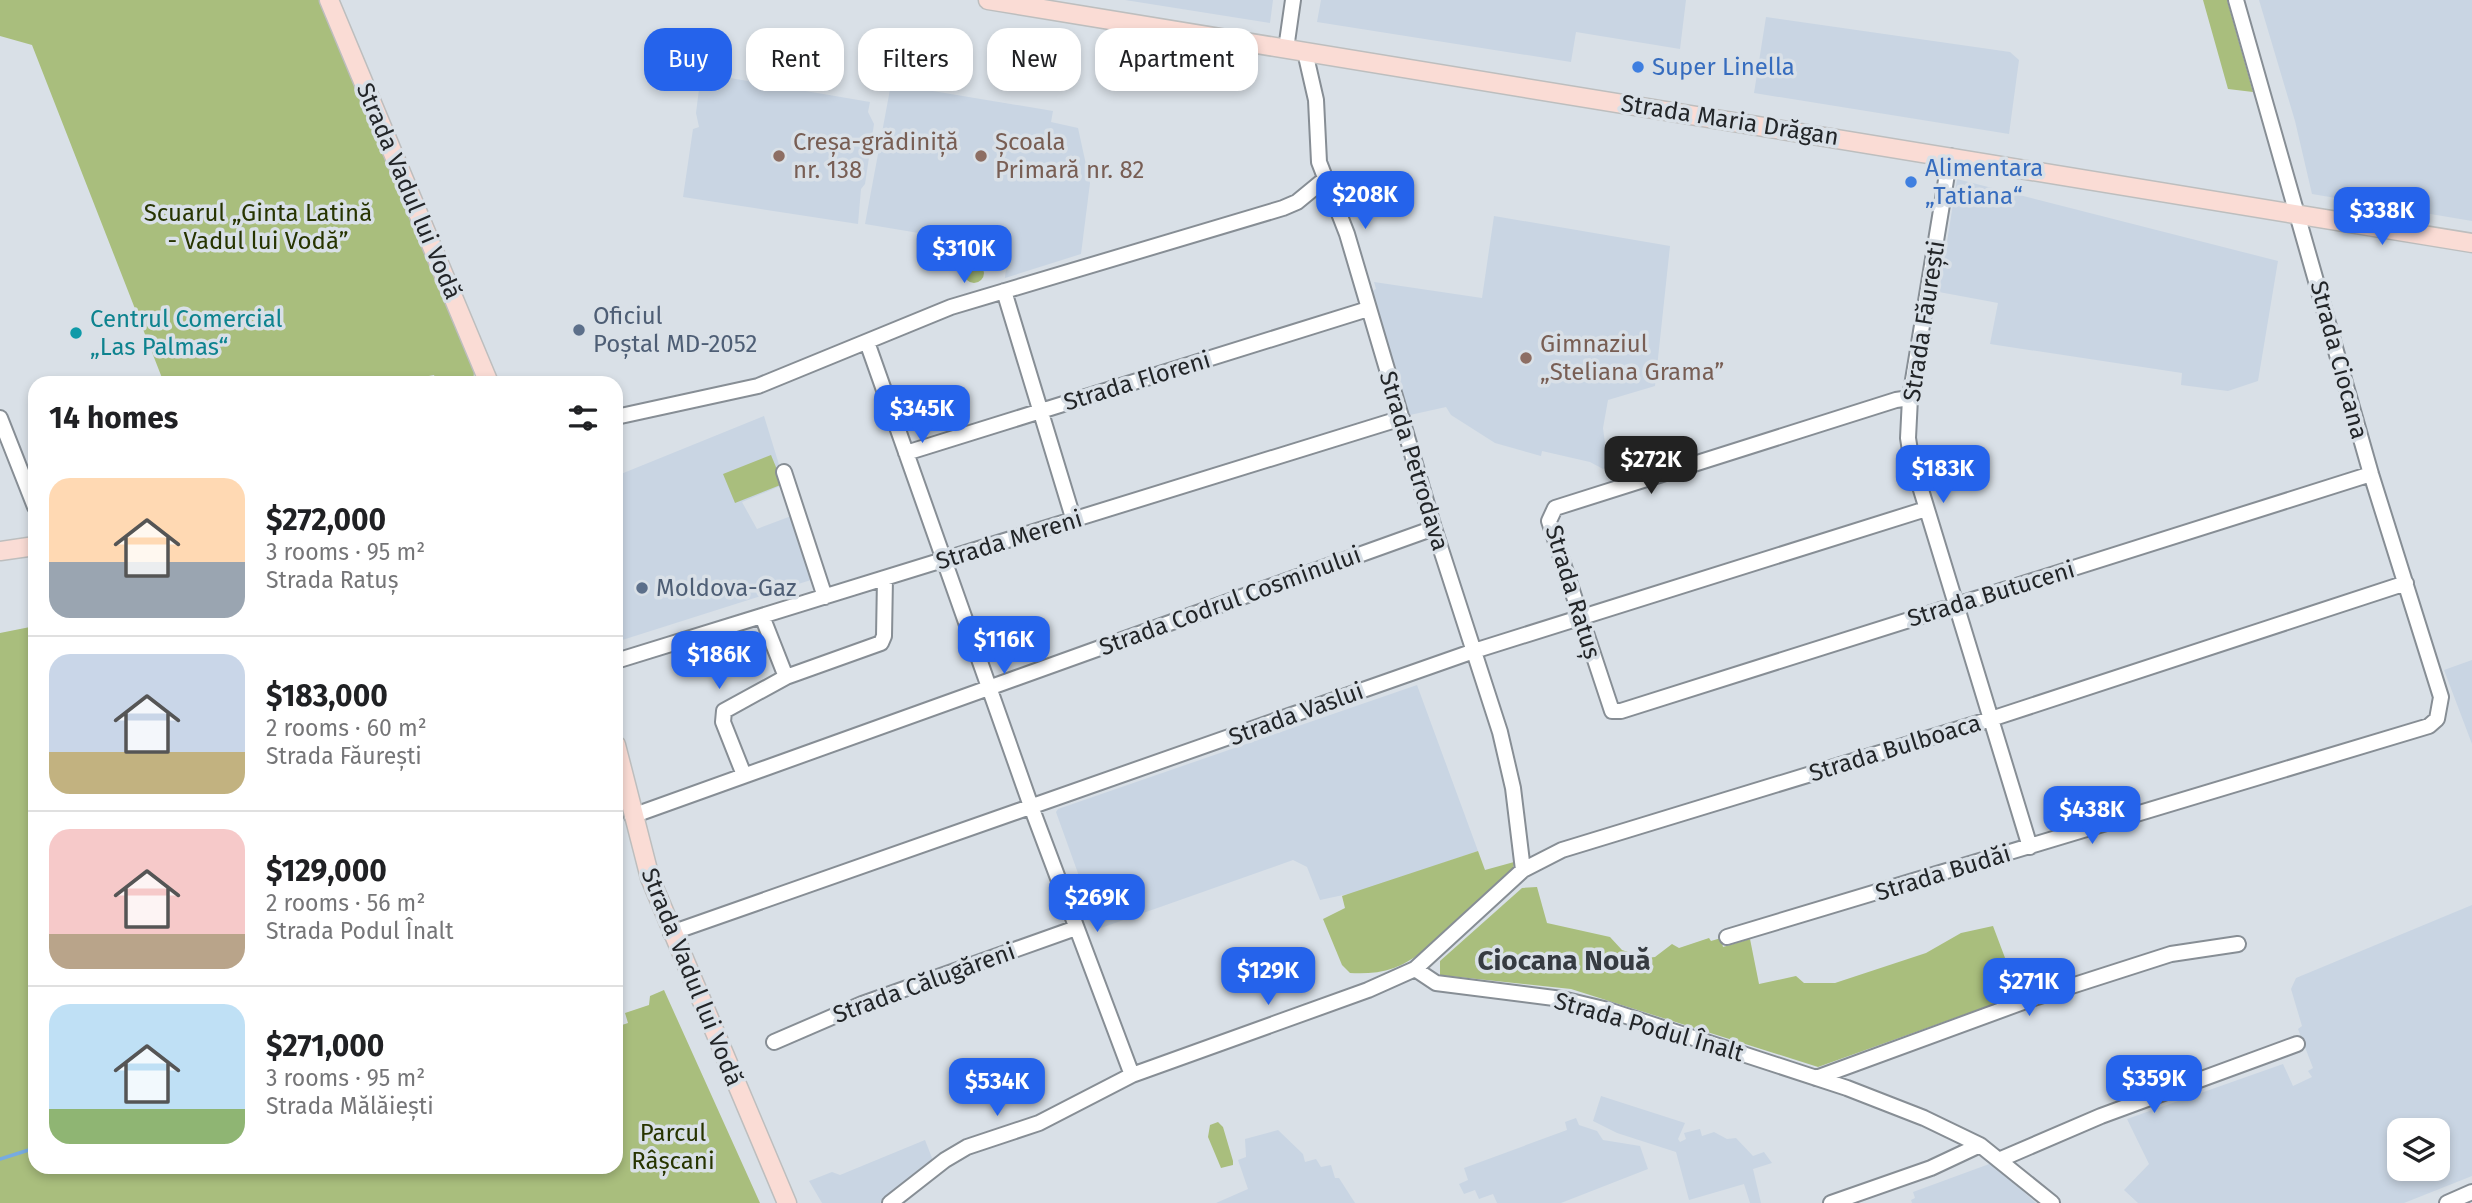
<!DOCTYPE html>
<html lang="en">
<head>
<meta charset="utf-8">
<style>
	body { margin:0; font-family:"Fira Sans",sans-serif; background:#f2f2f2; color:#202124; height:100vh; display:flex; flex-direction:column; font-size:26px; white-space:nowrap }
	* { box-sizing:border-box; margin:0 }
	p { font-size:23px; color:#757577 }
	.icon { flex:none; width:38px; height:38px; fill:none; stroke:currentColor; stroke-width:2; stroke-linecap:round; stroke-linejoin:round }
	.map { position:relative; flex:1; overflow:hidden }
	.sheet { position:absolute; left:28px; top:376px; width:595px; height:798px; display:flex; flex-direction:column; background:#fff; border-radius:21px; box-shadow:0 4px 10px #0003 }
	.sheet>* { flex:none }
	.banner { position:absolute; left:644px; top:28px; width:665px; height:63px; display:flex; gap:14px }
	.fabs { position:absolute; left:2387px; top:1118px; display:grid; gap:14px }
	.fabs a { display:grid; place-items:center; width:63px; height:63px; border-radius:14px; background:#fff; box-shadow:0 4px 10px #0003; font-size:35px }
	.price { position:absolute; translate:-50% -60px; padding:0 16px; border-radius:14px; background:#2563eb; color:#fff; font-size:23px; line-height:46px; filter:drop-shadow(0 2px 4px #0008) }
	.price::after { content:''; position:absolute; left:50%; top:42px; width:21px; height:16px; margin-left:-10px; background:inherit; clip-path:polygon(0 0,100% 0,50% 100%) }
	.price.active { background:#222; color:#fff }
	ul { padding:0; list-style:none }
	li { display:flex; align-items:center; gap:21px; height:175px; padding:0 21px }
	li+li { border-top:2px solid #e0e0e0 }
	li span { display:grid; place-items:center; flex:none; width:196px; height:140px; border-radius:21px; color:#555 }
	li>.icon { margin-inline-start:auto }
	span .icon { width:84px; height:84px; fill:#fffc; stroke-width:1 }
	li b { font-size:30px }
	h2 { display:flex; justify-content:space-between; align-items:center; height:84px; padding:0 21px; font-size:30px }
	.tag { padding:0 24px; border-radius:21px; background:#fff; box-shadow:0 4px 10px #0003; font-size:24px; line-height:63px }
	.tag.active { background:#2563eb; color:#fff }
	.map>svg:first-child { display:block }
</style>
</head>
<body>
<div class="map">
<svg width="2472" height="1203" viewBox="0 0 2472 1203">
	<rect width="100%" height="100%" fill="#d9e0e7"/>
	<path fill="#c9d5e3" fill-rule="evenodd" d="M1125,0H1273L1270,23Z
		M1321,0H1686L1680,49L1576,32L1571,62L1317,22Z
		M2259,0H2472V221L2312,194L2295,121Z
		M1766,17L2010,52L2019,60L2009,134L1754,93Z
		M701,73L870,102L868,112L874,124L865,184L861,189L858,224L683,197L693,129L699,127L696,113Z
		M891,84L1053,111L1051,122L1078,128L1090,183L1081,254L1005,278L1008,248L865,224Z
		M1957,179L2278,261L2258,381L2228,391L2181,385L2182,373L1990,344L1998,303L1939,292Z
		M1494,216L1670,246L1655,386L1608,400L1603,428L1608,466L1603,469L1590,462L1542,451L1541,456L1495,443L1451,415L1446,407L1410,415L1372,291L1376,289L1374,282L1482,298Z
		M764,416L785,484L742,502L757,529L794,515L814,579L616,642V476Z
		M2472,660V744L2444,670Z
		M1417,685L1478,851L1362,891L1320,900L1307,867L1293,860L1098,929L1056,812L1058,809Z
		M2472,905V1176L2404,1203H2138L2124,1190L2149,1164L2127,1119L2283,1064L2293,1086L2312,1077L2308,1071L2313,1068L2298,1029L2302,1026L2291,989L2296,978ZM2399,1130H2438V1169H2399Z
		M1601,1096L1685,1123L1678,1139L1680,1142L1686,1139L1684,1133L1700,1129L1702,1136L1714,1132L1727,1139L1736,1138L1753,1156L1764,1152L1772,1163L1753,1169L1761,1203H1750L1744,1184L1689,1200L1676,1152L1617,1133L1593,1121Z
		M1576,1118L1579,1125L1597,1131L1603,1140L1640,1146L1648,1169L1561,1203H1497L1493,1194L1479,1199L1475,1190L1464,1194L1459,1184L1468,1180L1464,1168L1567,1130L1565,1122Z
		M1278,1130L1303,1154L1305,1162L1316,1159L1321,1167L1331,1165L1335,1178H1339L1355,1203H1216L1248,1189L1238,1160L1246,1157L1245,1139Z
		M925,1140L934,1163L880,1203H822L809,1181L832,1172L840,1175Z
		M1992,1163L2036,1203H1912L1911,1200L1915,1198L1913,1192Z"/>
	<path fill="#a9be7d" d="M0,0H320L474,372L473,383H437L434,375L391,383H164L32,45L0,36Z
		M2203,0H2227L2253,92L2228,89Z
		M964 273a10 10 0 1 1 20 0a10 10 0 1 1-20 0Z
		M771,455L783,484L735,503L723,474Z
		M35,626V1167H616V1027L628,1023L625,1013L649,1005L650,996L664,990L760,1203H0V633Z
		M1478,851L1485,870L1514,862L1513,871C1490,897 1426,957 1394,968C1380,973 1364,974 1350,973L1342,965L1323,919L1345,908L1342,896Z
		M1537,887L1547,923L1610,937L1622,950L1646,958L1655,957L1672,944L1679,948L1709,938L1711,941L1721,938L1723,947L1750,939L1759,984L1796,976L1804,983H1835L1926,953L1961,933L1993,926L2019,995L1818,1067L1571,989L1440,975V961L1522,888Z
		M1218,1122L1223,1127L1233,1161V1165L1221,1168L1208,1137L1210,1125Z"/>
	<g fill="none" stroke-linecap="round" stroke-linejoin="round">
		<path stroke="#77abe1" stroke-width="3.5" d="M0,1159L35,1148"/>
		<g stroke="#878e95" stroke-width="18">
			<path id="minor" d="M1286,49L1293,0
				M1305,52L1316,100L1319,162L1347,234L1434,528L1500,732L1513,788L1523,870
				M1950,156L1910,398L1908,438L1911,457L2030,847
				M1004,291L1074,521
				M867,342L1032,809L1132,1075
				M1910,398L1896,400L1555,508L1549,521L1612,711H1621L2371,474
				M616,417L758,386L951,307L1283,208L1297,202L1325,179
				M0,418L35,507
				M906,453L1368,309
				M784,472L825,597
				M616,661L1402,418
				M786,677L881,643L884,636L885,578
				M744,775L723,722L724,711L786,677L762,616
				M632,816L1434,528
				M671,933L1474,651L1926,509
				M1727,937L2429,726L2437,719L2441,697L2371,474L2236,0
				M1415,969L1436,983L1562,999L1608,1010L1847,1088L1924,1118L1980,1145L2052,1203
				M774,1042L862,1004L1076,928
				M1816,1078L2034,998L2171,954L2238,944
				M2001,1159L2101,1116L2297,1044
				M890,1203L945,1160L967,1147L1039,1123L1132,1075L1368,990L1415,969L1523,870L1562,850L1991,719L2406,583
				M1831,1203L1931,1168L1980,1145
				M2447,1203L2472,1192"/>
		</g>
		<g stroke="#bdbebe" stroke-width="21">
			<path id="major" d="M329,0L489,383
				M988,0L2472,243
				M0,551L35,546
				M616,745L650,878L787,1203"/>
		</g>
		<use href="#minor" stroke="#fff" stroke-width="14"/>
		<use href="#major" stroke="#fadcd5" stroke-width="18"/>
	</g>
	<g fill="#3f7fe0" stroke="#d9e0e7" stroke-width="2.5">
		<circle cx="1638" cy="67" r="7"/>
		<circle cx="1911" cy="182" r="7"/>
	</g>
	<g fill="#8d6e63" stroke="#d9e0e7" stroke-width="2.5">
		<circle cx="779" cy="156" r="7"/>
		<circle cx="981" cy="156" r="7"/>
		<circle cx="1526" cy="358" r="7"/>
	</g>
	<g fill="#5c6f8a" stroke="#d9e0e7" stroke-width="2.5">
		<circle cx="579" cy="330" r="7"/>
		<circle cx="642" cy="588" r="7"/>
	</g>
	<circle fill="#0f9aa8" stroke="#d9e0e7" stroke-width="2.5" cx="76" cy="333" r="7"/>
	<g text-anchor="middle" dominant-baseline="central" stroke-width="7" stroke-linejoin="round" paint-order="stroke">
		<g font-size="24" fill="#366cbe" stroke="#d9e0e7" text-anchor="start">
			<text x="1652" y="67">Super Linella</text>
			<text x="1925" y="168">Alimentara<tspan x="1925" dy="28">„Tatiana“</tspan></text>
		</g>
		<g font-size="24" fill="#222528" stroke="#d9e0e7">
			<text transform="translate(1730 120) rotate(9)">Strada Maria Drăgan</text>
			<text transform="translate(409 191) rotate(67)">Strada Vadul lui Vodă</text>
			<text transform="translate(1924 321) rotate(-81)">Strada Făurești</text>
			<text transform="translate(2339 360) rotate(75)">Strada Ciocana</text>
			<text transform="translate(1137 381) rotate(-17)">Strada Floreni</text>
			<text transform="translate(1414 461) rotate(73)">Strada Petrodava</text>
			<text transform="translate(1009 540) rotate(-17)">Strada Mereni</text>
			<text transform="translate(1573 592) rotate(73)">Strada Ratuș</text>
			<text transform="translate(1991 594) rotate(-17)">Strada Butuceni</text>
			<text transform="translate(1230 601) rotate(-20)">Strada Codrul Cosminului</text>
			<text transform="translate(1296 714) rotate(-20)">Strada Vaslui</text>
			<text transform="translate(1895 748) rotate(-17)">Strada Bulboaca</text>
			<text transform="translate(1943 873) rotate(-17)">Strada Budăi</text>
			<text transform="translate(692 977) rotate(68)">Strada Vadul lui Vodă</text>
			<text transform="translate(924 983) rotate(-20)">Strada Călugăreni</text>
			<text transform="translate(1649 1027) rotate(16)">Strada Podul Înalt</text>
		</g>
		<g font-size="24" fill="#785e54" stroke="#d9e0e7" text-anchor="start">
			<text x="793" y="142">Creșa-grădiniță<tspan x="793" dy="28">nr. 138</tspan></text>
			<text x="995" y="142">Școala<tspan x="995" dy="28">Primară nr. 82</tspan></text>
			<text x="1540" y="344">Gimnaziul<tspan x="1540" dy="28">„Steliana Grama”</tspan></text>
		</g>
		<g font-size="24" fill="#273400" stroke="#d9e0e7">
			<text x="258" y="213">Scuarul „Ginta Latină<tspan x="258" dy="28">- Vadul lui Vodă”</tspan></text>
			<text x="673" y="1133">Parcul<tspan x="673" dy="28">Râșcani</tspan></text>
		</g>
		<g font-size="24" fill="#4e5e75" stroke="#d9e0e7" text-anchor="start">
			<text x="593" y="316">Oficiul<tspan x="593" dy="28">Poștal MD-2052</tspan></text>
			<text x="656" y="588">Moldova-Gaz</text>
		</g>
		<g font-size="24" fill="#0d838f" stroke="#d9e0e7" text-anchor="start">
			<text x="90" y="319">Centrul Comercial<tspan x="90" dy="28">„Las Palmas“</tspan></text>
		</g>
		<g font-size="28" font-weight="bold" fill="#363b41" stroke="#d9e0e7">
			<text x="1564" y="960">Ciocana Nouă</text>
		</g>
	</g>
</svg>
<div class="fabs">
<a><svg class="icon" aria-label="layers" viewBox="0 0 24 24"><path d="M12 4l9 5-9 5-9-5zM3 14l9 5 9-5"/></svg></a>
</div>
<b class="price" style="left:1365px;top:231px">$208K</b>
<b class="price" style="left:2382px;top:247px">$338K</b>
<b class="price" style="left:964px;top:285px">$310K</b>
<b class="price" style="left:922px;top:445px">$345K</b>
<b class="price active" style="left:1651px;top:496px">$272K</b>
<b class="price" style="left:1943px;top:505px">$183K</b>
<b class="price" style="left:1004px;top:676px">$116K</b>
<b class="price" style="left:719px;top:691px">$186K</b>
<b class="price" style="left:2092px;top:846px">$438K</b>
<b class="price" style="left:1097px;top:934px">$269K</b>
<b class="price" style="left:1268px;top:1007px">$129K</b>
<b class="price" style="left:2029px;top:1018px">$271K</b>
<b class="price" style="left:2154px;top:1115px">$359K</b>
<b class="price" style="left:997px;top:1118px">$534K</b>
<div class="banner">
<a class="tag active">Buy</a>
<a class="tag">Rent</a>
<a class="tag">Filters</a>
<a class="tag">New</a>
<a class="tag">Apartment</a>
</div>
<section class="sheet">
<h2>14 homes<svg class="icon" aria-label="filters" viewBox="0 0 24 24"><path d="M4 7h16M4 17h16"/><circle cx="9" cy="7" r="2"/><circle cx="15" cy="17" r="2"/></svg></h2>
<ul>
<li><span style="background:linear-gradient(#ffd9b3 60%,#9aa5b1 0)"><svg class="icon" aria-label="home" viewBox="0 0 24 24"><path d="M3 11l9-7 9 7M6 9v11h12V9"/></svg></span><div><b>$272,000</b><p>3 rooms · 95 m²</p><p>Strada Ratuș</p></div></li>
<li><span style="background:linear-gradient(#c9d6e8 70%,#c2b280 0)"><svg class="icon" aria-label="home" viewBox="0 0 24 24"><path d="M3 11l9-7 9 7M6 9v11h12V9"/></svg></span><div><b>$183,000</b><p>2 rooms · 60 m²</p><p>Strada Făurești</p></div></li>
<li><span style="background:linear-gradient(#f6c9c9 75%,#b9a48a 0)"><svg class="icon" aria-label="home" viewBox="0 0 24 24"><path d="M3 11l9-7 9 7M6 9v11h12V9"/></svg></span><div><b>$129,000</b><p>2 rooms · 56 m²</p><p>Strada Podul Înalt</p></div></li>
<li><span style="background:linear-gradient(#bfe0f5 75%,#8fb573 0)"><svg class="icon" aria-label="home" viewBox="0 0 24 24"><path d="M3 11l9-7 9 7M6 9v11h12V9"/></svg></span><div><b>$271,000</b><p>3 rooms · 95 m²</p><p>Strada Mălăiești</p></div></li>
</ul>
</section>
</div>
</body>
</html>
